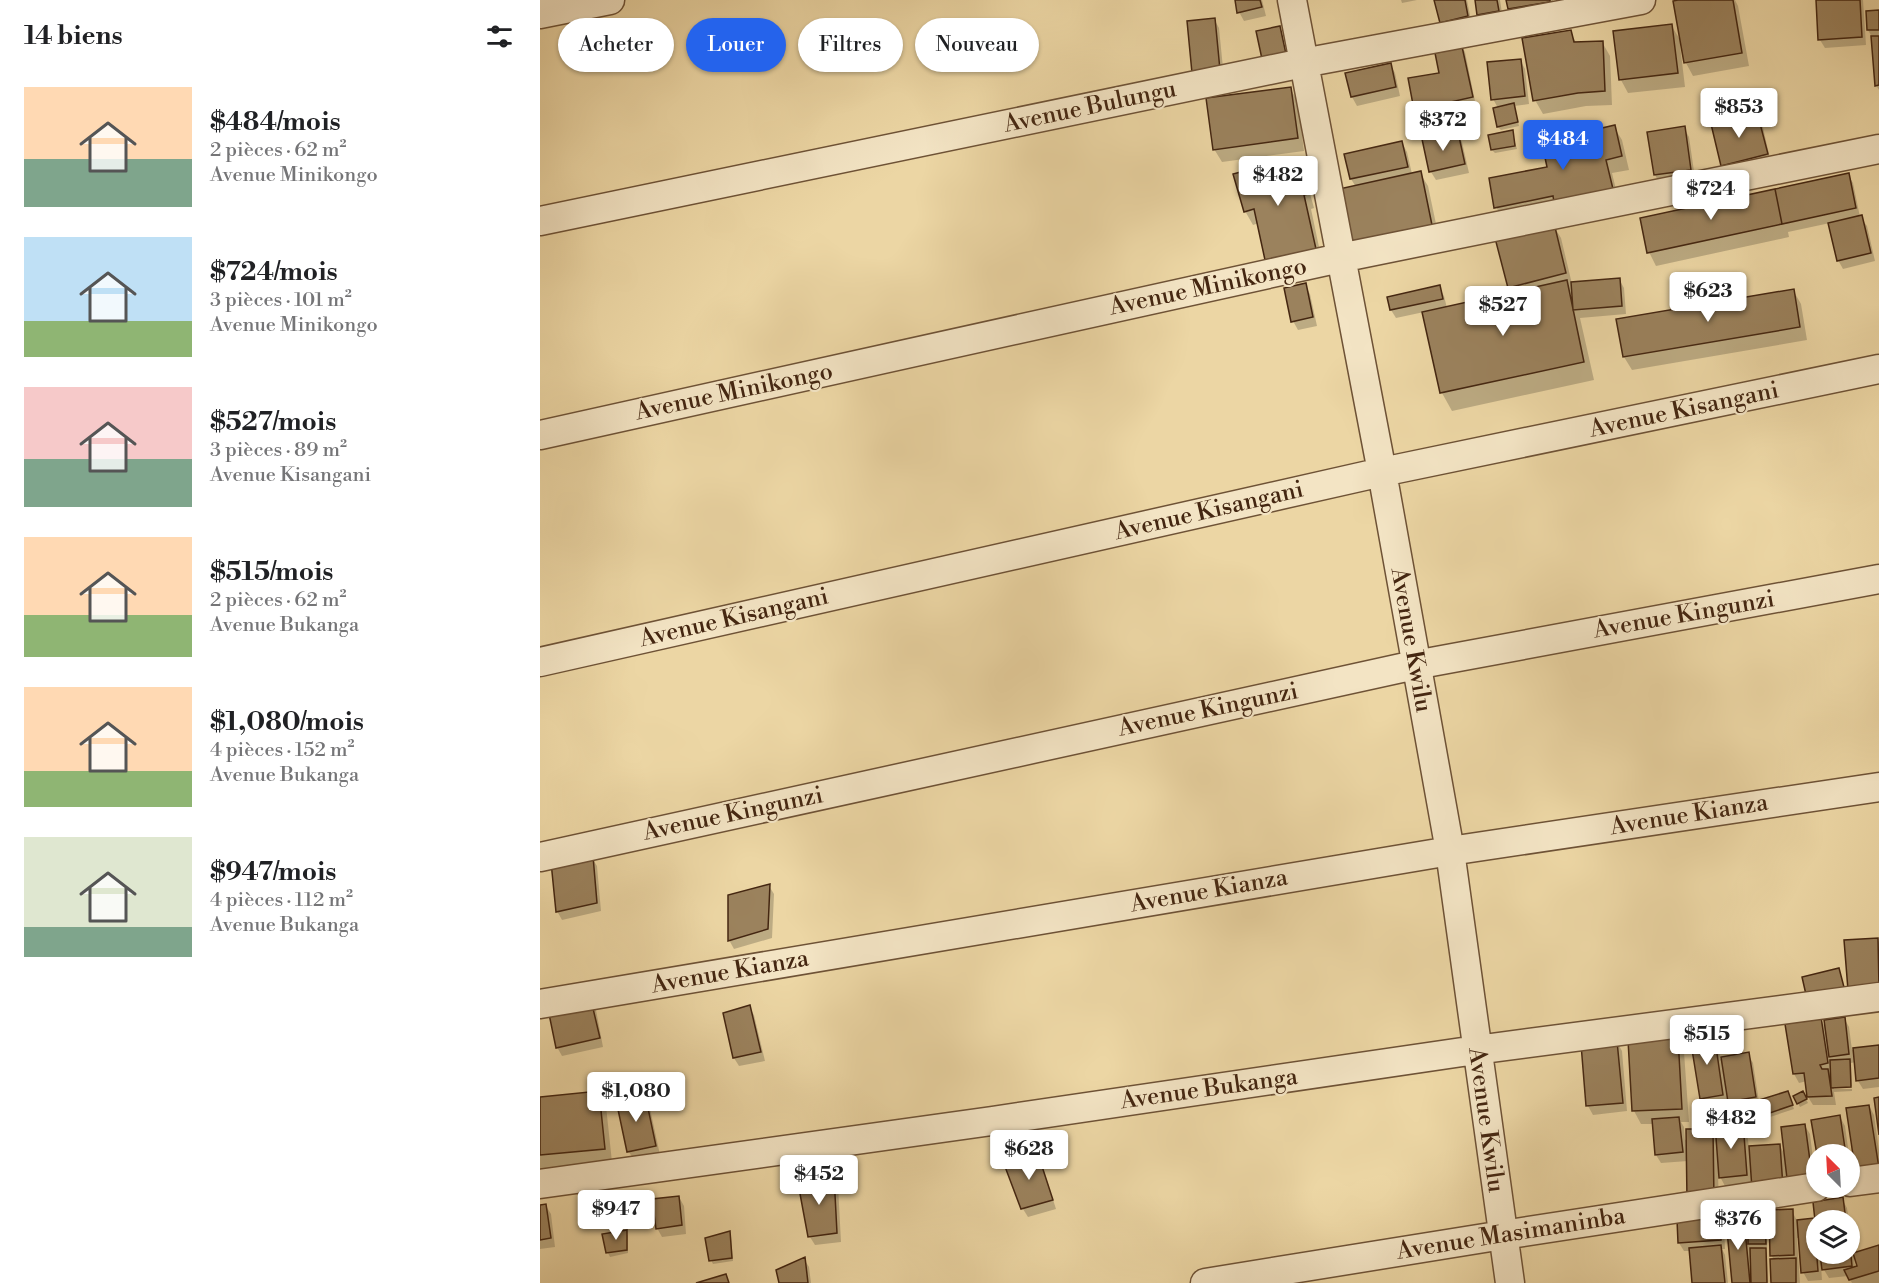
<!DOCTYPE html>
<html lang="fr">
<head>
<meta charset="utf-8">
<style>
	body { margin:0; font-family:"Libre Bodoni",serif; background:#f2f2f2; color:#202124; height:100vh; display:flex; flex-direction:column; font-size:22px; white-space:nowrap }
	* { box-sizing:border-box; margin:0 }
	p { font-size:20px; color:#757577 }
	.icon { flex:none; width:33px; height:33px; fill:none; stroke:currentColor; stroke-width:2; stroke-linecap:round; stroke-linejoin:round }
	.map { position:relative; flex:1; overflow:hidden }
	.sheet { display:flex; flex-direction:column; background:#fff; width:540px }
	.sheet>* { flex:none }
	.hud { position:absolute; left:18px; top:18px; width:570px; height:54px; display:flex; gap:12px }
	.needle { width:39px; rotate:336deg }
	.tools { position:absolute; left:1266px; top:1144px; display:grid; gap:12px }
	.tools a { display:grid; place-items:center; width:54px; height:54px; border-radius:50%; background:#fff; box-shadow:0 2px 4px #0004; font-size:30px }
	.price { position:absolute; translate:-50% -51px; padding:0 14px; border-radius:6px; background:#fff; color:#222; font-size:20px; line-height:39px; filter:drop-shadow(0 2px 3px #0008) }
	.price::after { content:''; position:absolute; left:50%; top:36px; width:18px; height:14px; margin-left:-9px; background:inherit; clip-path:polygon(0 0,100% 0,50% 100%) }
	.price.current { background:#2563eb; color:#fff }
	ul { padding:0; list-style:none }
	li { display:flex; align-items:center; gap:18px; height:150px; padding:0 24px }
	li span { display:grid; place-items:center; flex:none; width:168px; height:120px; border-radius:0px; color:#555 }
	li>.icon { margin-inline-start:auto }
	span .icon { width:72px; height:72px; fill:#fffc; stroke-width:1 }
	li b { font-size:26px }
	h2 { display:flex; justify-content:space-between; align-items:center; height:72px; padding:0 24px; font-size:26px }
	.pill { padding:0 21px; border-radius:27px; background:#fff; box-shadow:0 2px 4px #0004; font-size:21px; line-height:54px }
	.pill.current { background:#2563eb; color:#fff }
	main { display:flex; flex:1; min-height:0 }
	.map>svg:first-child { display:block }
</style>
</head>
<body>
<main>
<section class="sheet">
<h2>14 biens<svg class="icon" aria-label="filters" viewBox="0 0 24 24"><path d="M4 7h16M4 17h16"/><circle cx="9" cy="7" r="2"/><circle cx="15" cy="17" r="2"/></svg></h2>
<ul>
<li><span style="background:linear-gradient(#ffd9b3 60%,#7fa58c 0)"><svg class="icon" aria-label="home" viewBox="0 0 24 24"><path d="M3 11l9-7 9 7M6 9v11h12V9"/></svg></span><div><b>$484/mois</b><p>2 pièces · 62 m²</p><p>Avenue Minikongo</p></div></li>
<li><span style="background:linear-gradient(#bfe0f5 70%,#8fb573 0)"><svg class="icon" aria-label="home" viewBox="0 0 24 24"><path d="M3 11l9-7 9 7M6 9v11h12V9"/></svg></span><div><b>$724/mois</b><p>3 pièces · 101 m²</p><p>Avenue Minikongo</p></div></li>
<li><span style="background:linear-gradient(#f6c9c9 60%,#7fa58c 0)"><svg class="icon" aria-label="home" viewBox="0 0 24 24"><path d="M3 11l9-7 9 7M6 9v11h12V9"/></svg></span><div><b>$527/mois</b><p>3 pièces · 89 m²</p><p>Avenue Kisangani</p></div></li>
<li><span style="background:linear-gradient(#ffd9b3 65%,#8fb573 0)"><svg class="icon" aria-label="home" viewBox="0 0 24 24"><path d="M3 11l9-7 9 7M6 9v11h12V9"/></svg></span><div><b>$515/mois</b><p>2 pièces · 62 m²</p><p>Avenue Bukanga</p></div></li>
<li><span style="background:linear-gradient(#ffd9b3 70%,#8fb573 0)"><svg class="icon" aria-label="home" viewBox="0 0 24 24"><path d="M3 11l9-7 9 7M6 9v11h12V9"/></svg></span><div><b>$1,080/mois</b><p>4 pièces · 152 m²</p><p>Avenue Bukanga</p></div></li>
<li><span style="background:linear-gradient(#dfe7d0 75%,#7fa58c 0)"><svg class="icon" aria-label="home" viewBox="0 0 24 24"><path d="M3 11l9-7 9 7M6 9v11h12V9"/></svg></span><div><b>$947/mois</b><p>4 pièces · 112 m²</p><p>Avenue Bukanga</p></div></li>
</ul>
</section>
<div class="map">
<svg width="1339" height="1283" viewBox="0 0 1339 1283">
	<rect width="100%" height="100%" fill="#ecd6a4"/>
	<filter id="stains"><feTurbulence type="fractalNoise" baseFrequency=".00333" numOctaves="4"/><feColorMatrix values="0 0 0 0 .2 0 0 0 0 .09 0 0 0 0 .02 0 0 0 .5 -.17"/></filter>
	<radialGradient id="worn" r=".72"><stop offset=".6" stop-color="#630" stop-opacity="0"/><stop offset="1" stop-color="#630" stop-opacity=".3"/></radialGradient>
	<path fill="#0003" fill-rule="evenodd" d="M696,0H722L726,16L704,21L699,12Z
		M861,0H877L862,3Z
		M896,0H927L932,25L906,31L901,23Z
		M936,0H960L963,20L944,23L939,15Z
		M968,0H1013L1014,11L974,17L969,8Z
		M1147,0H1195L1198,6L1209,66L1153,76L1146,63L1142,44L1140,45L1145,87L1088,93L1081,80L1131,25L1142,43Z
		M1277,0H1323L1326,45L1285,48L1280,40Z
		M1328,12H1339V90L1336,85L1333,39L1328,30Z
		M674,19L679,28L684,78L654,72Z
		M1030,32L1037,44L1062,42L1070,56L1072,105L1046,106L1003,114L995,100Z
		M920,44L925,52L936,106L910,112V113L880,118L875,110Z
		M980,60L985,69L989,104L974,106L979,126L961,130L958,127V108L953,99Z
		M850,64L855,73L860,96L817,106L812,97L807,74Z
		M750,88L758,102L764,151L682,162L674,149Z
		M1217,114L1222,123L1231,163L1188,174L1183,165Z
		M1074,127L1082,140L1089,170L1072,173L1079,202L964,220L956,207L1008,168L1035,143Z
		M1144,128L1149,137L1155,178L1120,184L1115,175L1109,133Z
		M972,132L977,149L955,153L952,150Z
		M917,133L922,142L929,173L896,180L891,172Z
		M862,143L867,152L872,174L880,173L888,186L899,238L816,187L811,179L806,155Z
		M757,158L764,172L774,208L771,209L779,247L729,258V261L780,249L783,262L734,273L727,259L719,223L713,225L705,211L695,175Z
		M1308,175L1313,183L1320,217L1327,226L1335,261L1303,269L1298,260L1290,223L1248,232L1249,237L1116,266L1109,252Z
		M1013,225L1021,238L1032,284L1079,279L1084,288L1086,314L1040,318L1054,380L912,411L902,393L884,312L856,318L851,310L848,298L899,287L904,296L907,308L972,293L969,288L957,239Z
		M765,285L770,294L777,326L758,330L753,321Z
		M1253,290L1261,304L1267,340L1092,370L1084,357L1078,320Z
		M52,858L57,866L61,911L22,920L17,911Z
		M229,886L234,894L232,938L194,949L189,940Z
		M1337,939L1339,942V996Z
		M51,1001L56,1010L63,1047L22,1056L17,1047Z
		M209,1007L214,1015L225,1061L199,1066L194,1058Z
		M1280,1018L1287,1030L1304,1018L1309,1027L1312,1050L1339,1046V1087L1323,1089L1318,1081L1316,1062L1311,1063L1312,1086H1294V1089H1312V1091L1294,1092L1296,1105H1273L1268,1097L1267,1081L1259,1083L1254,1074Z
		M1173,1035L1178,1043L1180,1059L1208,1054L1213,1063L1219,1102L1249,1096L1254,1109L1224,1119L1219,1106L1194,1110L1187,1097V1104L1166,1107L1161,1099Z
		M1137,1038L1144,1052L1149,1122H1141L1144,1127L1145,1140L1172,1130L1177,1140L1202,1123L1207,1132L1209,1148L1240,1146L1246,1157L1265,1126L1270,1134L1277,1192L1213,1184L1185,1186L1178,1173L1179,1208L1148,1161L1121,1163L1116,1155L1114,1124H1101L1094,1111Z
		M1077,1042L1082,1051L1087,1111L1053,1115L1048,1106L1043,1046Z
		M58,1092L66,1106L72,1162L0,1169V1098Z
		M1263,1093L1268,1103L1260,1107L1255,1097Z
		M104,1096L109,1104L120,1155L94,1160L89,1152L78,1101Z
		M1329,1106L1334,1115L1339,1151V1181Z
		M1300,1117L1305,1126L1309,1155H1278Z
		M496,1153L501,1162L516,1209L488,1217L483,1209Z
		M293,1177L298,1185L301,1242L275,1245L270,1237Z
		M139,1197L144,1206L146,1234L122,1237L117,1228Z
		M1302,1199L1307,1208L1309,1221H1277Z
		M0,1206H6L11,1214L15,1247L0,1249Z
		M1252,1211L1257,1221L1273,1220L1276,1226V1254H1310V1225L1313,1254L1339,1246V1283H1312L1308,1276L1289,1278L1281,1265L1282,1280L1268,1281L1263,1272L1260,1238H1257L1260,1283H1232L1235,1261L1231,1255ZM1314,1254L1319,1267L1315,1268Z
		M1179,1219L1184,1227L1185,1249H1182L1185,1255L1188,1283H1154L1150,1251H1144L1139,1243Z
		M1204,1220L1209,1229L1224,1222L1227,1226V1247H1223L1227,1254L1228,1283H1193Z
		M86,1232L88,1236V1253L70,1257L68,1253Z
		M189,1232L191,1236L193,1261L173,1264L171,1260Z
		M264,1259L269,1267L271,1283H241Z"/>
	<path fill="#9b825d" stroke="#442611" stroke-width="1.5" d="M695,0H720L722,7L697,13Z
		M894,0H925L928,16L900,23Z
		M935,0H957L959,11L937,15Z
		M966,0H1010V2L968,9Z
		M1138,0H1193L1202,53L1144,63L1133,1Z
		M1276,0H1320L1322,37L1278,40Z
		M1339,10V30H1327L1326,11Z
		M675,18L680,70L652,73L647,21Z
		M1132,24L1138,73L1079,80L1073,31Z
		M740,26L746,54L722,59L716,31Z
		M1031,30L1034,42L1063,41L1065,91L1038,93L993,101L982,38Z
		M1331,36H1339V85L1335,86Z
		M921,42L933,97L906,103V105L874,110L868,78L899,73L894,48Z
		M981,59L985,96L951,100L947,62Z
		M851,63L856,87L811,97L805,73Z
		M751,87L758,138L673,150L666,98Z
		M974,103L978,122L957,127L953,108Z
		M1217,112L1228,154L1181,166L1171,124Z
		M1075,125L1082,156L1066,160L1073,189L1014,202L1013,196L954,208L949,178L1007,167L1003,148L1034,141L1032,135Z
		M1145,126L1151,170L1114,175L1107,132Z
		M973,130L975,146L951,150L948,135Z
		M918,132L925,164L889,172L882,139Z
		M862,141L868,167L810,179L804,154Z
		M757,157L768,194L764,195L776,249L725,260L714,209L704,212L693,174Z
		M881,171L892,225L810,243L799,189Z
		M1309,173L1316,208L1242,224L1235,189Z
		M1235,189L1242,224L1107,253L1100,218Z
		M1322,215L1331,253L1297,261L1288,223Z
		M1014,223L1026,273L968,288L955,238Z
		M1080,278L1082,306L1033,310L1031,282Z
		M1027,280L1044,362L900,393L882,312Z
		M766,283L773,317L751,322L744,288Z
		M900,285L903,299L850,310L847,297Z
		M1254,289L1260,327L1083,357L1076,319Z
		M53,856L57,903L16,912L11,862Z
		M230,884L228,929L188,941V895Z
		M1338,938L1339,988L1308,990L1304,940Z
		M1299,968L1305,991L1267,999L1262,977Z
		M51,1000L60,1038L16,1048L8,1009Z
		M210,1005L221,1052L193,1058L183,1013Z
		M1281,1017L1288,1063L1280,1065L1282,1069H1288L1292,1096L1267,1097L1264,1073L1253,1074L1245,1024Z
		M1305,1017L1309,1054L1289,1057L1284,1020Z
		M1174,1033L1183,1095L1160,1099L1150,1037Z
		M1138,1037L1142,1109L1092,1111L1088,1040Z
		M1077,1041L1083,1103L1046,1106L1041,1044Z
		M1339,1045V1078L1316,1081L1313,1048Z
		M1209,1052L1216,1097L1188,1102L1181,1057Z
		M1310,1059L1311,1087L1291,1088L1290,1060Z
		M59,1091L65,1149L0,1155V1097Z
		M1248,1091L1253,1105L1221,1116L1216,1101Z
		M1263,1091L1267,1099L1257,1104L1253,1096Z
		M105,1094L116,1146L87,1152L76,1100Z
		M1339,1097V1135L1334,1098Z
		M1329,1105L1339,1168L1316,1175L1306,1108Z
		M1300,1115L1306,1155H1277L1271,1120Z
		M1139,1117L1143,1152L1115,1155L1112,1119Z
		M1203,1122L1207,1175L1179,1178L1175,1124Z
		M1265,1124L1273,1183L1248,1187L1241,1127Z
		M1146,1129H1173L1174,1200H1147Z
		M1240,1144L1243,1187L1212,1189L1209,1146Z
		M497,1151L513,1200L481,1209L464,1164Z
		M294,1175L297,1233L268,1237L258,1183Z
		M139,1196L142,1225L116,1229L112,1199Z
		M1303,1197L1306,1221H1276V1230L1273,1202Z
		M6,1204L11,1238L0,1240V1205Z
		M1253,1209L1254,1255L1230,1256L1229,1210Z
		M1180,1217L1181,1240L1138,1243L1137,1220Z
		M1204,1218L1210,1283H1192L1186,1220Z
		M1274,1218L1278,1271L1261,1273L1257,1220Z
		M1208,1220H1225L1226,1244H1208Z
		M87,1230V1250L66,1253L62,1234Z
		M190,1231L192,1258L169,1261L165,1238Z
		M1181,1245L1185,1283H1152L1149,1248Z
		M1310,1245L1312,1266L1282,1270L1280,1254H1310Z
		M1339,1245V1271L1309,1280L1304,1270L1317,1266L1313,1253Z
		M1210,1248H1226L1227,1283H1211Z
		M265,1257L268,1283H239L236,1270Z
		M1256,1258V1283H1231L1230,1259Z
		M186,1274L189,1283H156Z"/>
	<g fill="none" stroke-linecap="round" stroke-linejoin="round">
		<g stroke="#6e5236" stroke-width="31">
			<path id="minor" d="M752,0L842,472L910,851L970,1283
				M0,14L70,0
				M0,221L763,63L1101,0
				M0,435L800,258L1339,149
				M0,662L842,472L1339,369
				M0,857L875,665L1339,579
				M0,1004L910,851L1339,787
				M1310,1182L1339,1178
				M0,1184L452,1121L936,1050L1339,997
				M665,1283L963,1235L1276,1187"/>
		</g>
		<use href="#minor" stroke="#f3e4c4" stroke-width="28"/>
	</g>
	<g text-anchor="middle" dominant-baseline="central" stroke-width="4.5" stroke-linejoin="round" paint-order="stroke">
		<g font-size="24" fill="#442611" stroke="#f3e4c4">
			<text transform="translate(550 107) rotate(-12)">Avenue Bulungu</text>
			<text transform="translate(668 287) rotate(-12)">Avenue Minikongo</text>
			<text transform="translate(194 392) rotate(-12)">Avenue Minikongo</text>
			<text transform="translate(1144 410) rotate(-12)">Avenue Kisangani</text>
			<text transform="translate(669 511) rotate(-13)">Avenue Kisangani</text>
			<text transform="translate(1144 615) rotate(-10)">Avenue Kingunzi</text>
			<text transform="translate(194 618) rotate(-13)">Avenue Kisangani</text>
			<text transform="translate(871 640) rotate(80)">Avenue Kwilu</text>
			<text transform="translate(668 710) rotate(-12)">Avenue Kingunzi</text>
			<text transform="translate(193 814) rotate(-12)">Avenue Kingunzi</text>
			<text transform="translate(1149 815) rotate(-9)">Avenue Kianza</text>
			<text transform="translate(669 891) rotate(-10)">Avenue Kianza</text>
			<text transform="translate(190 972) rotate(-10)">Avenue Kianza</text>
			<text transform="translate(669 1089) rotate(-8)">Avenue Bukanga</text>
			<text transform="translate(946 1120) rotate(82)">Avenue Kwilu</text>
			<text transform="translate(971 1234) rotate(-9)">Avenue Masimaninba</text>
		</g>
	</g>
	<rect width="100%" height="100%" filter="url(#stains)"/>
	<rect width="100%" height="100%" fill="url(#worn)"/>
</svg>
<div class="tools">
<a><svg class="needle" viewBox="-14 -14 28 28"><path d="M0-13l5 13h-10z" fill="#e53935"/><path d="M0 13l5-13h-10z" fill="#757577"/></svg></a>
<a><svg class="icon" aria-label="layers" viewBox="0 0 24 24"><path d="M12 4l9 5-9 5-9-5zM3 14l9 5 9-5"/></svg></a>
</div>
<b class="price" style="left:1199px;top:139px">$853</b>
<b class="price" style="left:903px;top:152px">$372</b>
<b class="price current" style="left:1023px;top:171px">$484</b>
<b class="price" style="left:738px;top:207px">$482</b>
<b class="price" style="left:1171px;top:221px">$724</b>
<b class="price" style="left:1168px;top:323px">$623</b>
<b class="price" style="left:963px;top:337px">$527</b>
<b class="price" style="left:1167px;top:1066px">$515</b>
<b class="price" style="left:96px;top:1123px">$1,080</b>
<b class="price" style="left:1191px;top:1150px">$482</b>
<b class="price" style="left:489px;top:1181px">$628</b>
<b class="price" style="left:279px;top:1206px">$452</b>
<b class="price" style="left:76px;top:1241px">$947</b>
<b class="price" style="left:1198px;top:1251px">$376</b>
<div class="hud">
<a class="pill">Acheter</a>
<a class="pill current">Louer</a>
<a class="pill">Filtres</a>
<a class="pill">Nouveau</a>
</div>
</div>
</main>
</body>
</html>
